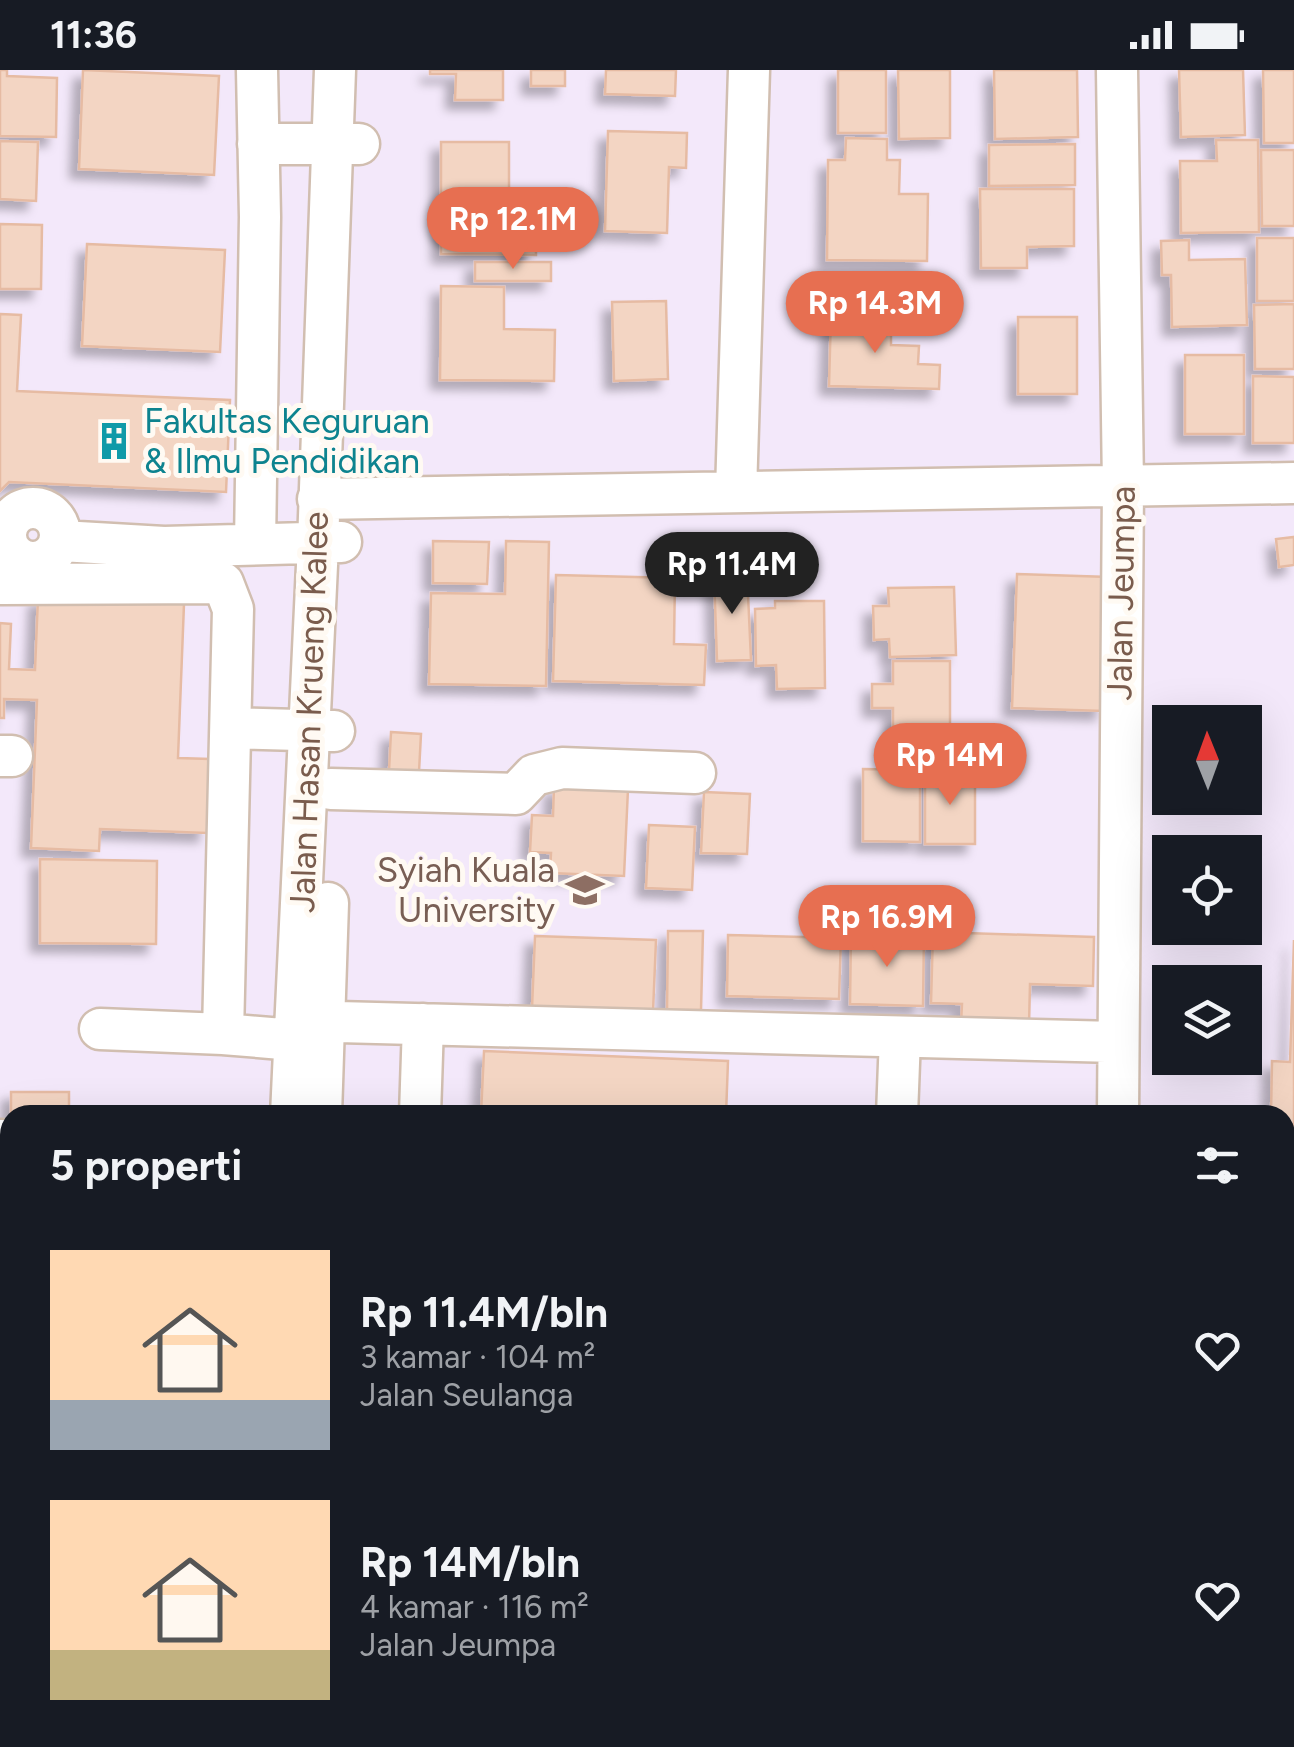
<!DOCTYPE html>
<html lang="id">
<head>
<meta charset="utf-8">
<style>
	body { margin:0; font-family:Figtree,sans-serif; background:#242831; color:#f1f3f6; height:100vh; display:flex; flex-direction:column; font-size:38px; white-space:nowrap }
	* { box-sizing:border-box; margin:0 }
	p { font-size:32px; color:#9ea1a6 }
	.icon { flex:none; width:55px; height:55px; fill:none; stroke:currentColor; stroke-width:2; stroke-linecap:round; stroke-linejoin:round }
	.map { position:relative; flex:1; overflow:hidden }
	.sheet { position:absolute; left:0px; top:1035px; width:1295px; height:642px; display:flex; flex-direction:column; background:#171b24; border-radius:30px 30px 0 0; box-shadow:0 10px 40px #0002 }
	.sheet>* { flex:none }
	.needle { width:65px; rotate:359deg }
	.fabs { position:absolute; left:1152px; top:635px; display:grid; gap:20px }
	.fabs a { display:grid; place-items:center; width:110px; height:110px; border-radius:0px; background:#171b24; box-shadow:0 10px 40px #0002; font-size:50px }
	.price { position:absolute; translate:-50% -85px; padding:0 22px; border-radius:35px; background:#e76f51; color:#fff; font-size:32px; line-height:65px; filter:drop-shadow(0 2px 5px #0008) }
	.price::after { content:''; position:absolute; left:50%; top:60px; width:30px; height:22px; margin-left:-15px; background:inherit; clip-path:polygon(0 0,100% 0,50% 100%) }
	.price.on { background:#222; color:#fff }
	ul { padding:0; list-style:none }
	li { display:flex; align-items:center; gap:30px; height:250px; padding:0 50px }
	li span { display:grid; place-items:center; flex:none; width:280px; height:200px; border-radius:0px; color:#555 }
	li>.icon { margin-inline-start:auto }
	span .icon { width:120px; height:120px; fill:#fffc; stroke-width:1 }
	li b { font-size:42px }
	h2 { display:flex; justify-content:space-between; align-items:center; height:120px; padding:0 50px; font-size:42px }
	.status { display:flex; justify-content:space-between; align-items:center; height:70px; padding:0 50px; background:#171b24; direction:ltr }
	.status svg { height:28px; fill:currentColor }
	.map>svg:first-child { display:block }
</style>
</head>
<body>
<div class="status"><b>11:36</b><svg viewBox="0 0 49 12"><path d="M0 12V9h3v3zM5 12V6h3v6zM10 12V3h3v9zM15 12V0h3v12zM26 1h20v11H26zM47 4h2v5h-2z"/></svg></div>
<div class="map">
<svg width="1294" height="1677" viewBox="0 0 1294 1677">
	<defs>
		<filter id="shadow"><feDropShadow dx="-9" dy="9" stdDeviation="5" flood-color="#0004"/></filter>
	</defs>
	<rect width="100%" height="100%" fill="#fdf6ec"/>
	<path fill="#f3e8fa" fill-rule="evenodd" d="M0,0H1294V1639L1285,1640V1045H10V1668H905L878,1677H0ZM1170,652H1245V728H1170ZM1170,782H1245V858H1170ZM1170,912H1245V988H1170Z"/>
	<path fill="#f3d5c3" stroke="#e6bba3" stroke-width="2.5" filter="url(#shadow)" d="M0,0H7V6L57,8L56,67L0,66Z
		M83,0L219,6L214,105L79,99Z
		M430,0H503V30H455L456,4H430Z
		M531,0H565V16H531Z
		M606,0H676L675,26L605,24Z
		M838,0H886V63H838Z
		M898,0H950V68L899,69Z
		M994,0H1077L1078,67L995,69Z
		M1179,0H1243L1245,65L1181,67Z
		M1263,0H1294V73H1264Z
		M608,61L687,63L686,98L669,97L667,163L605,161Z
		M846,68L887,69V90H900L899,124H928L927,191L827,190L828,90H845Z
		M1216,70H1258L1259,162L1181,163L1180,91H1217Z
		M0,71L38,72L36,131L0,129Z
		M441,72H509V123H536V185L441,184Z
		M1075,74V115L989,116V75Z
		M1261,80H1294V156H1262Z
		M980,119H1074V176L1027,177V198H981Z
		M0,154L42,155L41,219H0Z
		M1257,168H1294V231H1257Z
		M1189,170V190L1245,189L1247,255L1172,257L1171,205H1162L1161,171Z
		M87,174L225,180L220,282L82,276Z
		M475,192H551V211H475Z
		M441,216L504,217V259L555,260L554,311L440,310Z
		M666,231L668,309L614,311L612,232Z
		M1294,234V299H1255L1254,235Z
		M0,244L21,245L17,321L230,330L226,422L9,412L0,421Z
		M831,244L891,245V275L919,276L918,294L940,295L939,319L829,316Z
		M1018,247H1077V324H1018Z
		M1185,285H1244V364H1185Z
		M1253,306L1294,307V373H1253Z
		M1294,467V495L1279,497L1276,469Z
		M433,471L489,472L487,514L433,513Z
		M506,471L549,472L546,616L429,614L431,523L505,524Z
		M747,502L751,590L717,591L714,504Z
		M1017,504L1109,507L1104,641L1012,638Z
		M556,505L675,508L674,574L706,575L704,615L553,611Z
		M954,517L956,585L890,587L889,569L874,570L873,536H889L888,518Z
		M38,527L184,534L178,688L210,689L207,763L100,759L99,781L31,778L37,630L4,629V648H0V553L11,554L9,599L35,600Z
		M775,531H824L825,618L777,619L776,595L756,596L755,539L775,538Z
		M893,591H950V657H893V638H872V614H893Z
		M391,662L421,664L419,702L389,701Z
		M863,699L920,700V772L863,771Z
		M925,701L975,702V774H925Z
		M554,716L628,719L624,806L550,803L551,783L530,782L532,745L553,746Z
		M704,722L750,724L747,784L701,783Z
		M649,755L695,757L692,820L646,818Z
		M40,789L157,791L156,874L40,873Z
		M668,861H703L701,940H667Z
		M933,862L1094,867L1093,916L1030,914L1029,956L961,954L962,934L931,933Z
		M851,864L924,865L923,936L850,934Z
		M728,865L841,868L839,929L727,926Z
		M535,866L656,870L653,942L532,938Z
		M1294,870V1219H1285L1287,1051L1285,1045H1271L1272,991L1290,992Z
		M484,981L728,991L726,1045H735H456V1042L481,1044Z
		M11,1022H69V1045H11Z
		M0,1338H10V1385H0Z
		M0,1657L10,1658V1668H81V1672L122,1674V1677H0Z
		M463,1668H674L673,1677H463Z"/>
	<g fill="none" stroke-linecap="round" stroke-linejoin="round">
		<g stroke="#d1beb0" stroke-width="45">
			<path id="minor" d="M1117,0L1123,416L1118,1045
				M258,74H359
				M736,422L749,0
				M318,429L1294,413
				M6 465a27 27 0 1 1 54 0a27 27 0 1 1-54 0Z
				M61,471L164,477L341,472
				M255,474L260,147L257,0
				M0,514L223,513L233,539L223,964L294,970
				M231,658L334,661
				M0,686H12
				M331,719L516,724L534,705L562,698L695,703
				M300,951L1116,972
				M100,959L223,964
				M291,1045L318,474L335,0
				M321,1045L328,833
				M420,1045L423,954
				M897,1045L900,967
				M0,1070L10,1071
				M0,1321H10
				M0,1479H10
				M0,1510H10
				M1285,1646H1294
				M273,1668V1677
				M303,1668V1677
				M397,1677V1668
				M759,1677L766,1668
				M895,1677L922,1668
				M1293,1677H1294"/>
		</g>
		<use href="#minor" stroke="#fff" stroke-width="40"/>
	</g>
	<defs>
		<g id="building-bare" transform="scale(3)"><path d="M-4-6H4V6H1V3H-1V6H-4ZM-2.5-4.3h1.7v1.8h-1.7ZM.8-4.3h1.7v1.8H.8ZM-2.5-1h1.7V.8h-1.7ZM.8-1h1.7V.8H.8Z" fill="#0f9aa8" stroke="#fffaf3" stroke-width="2.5" paint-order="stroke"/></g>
		<g id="university-bare" transform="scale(3)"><path d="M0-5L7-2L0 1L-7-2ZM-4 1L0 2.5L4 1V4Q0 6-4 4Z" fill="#8d6e63" stroke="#fffaf3" stroke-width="2.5" paint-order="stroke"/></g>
	</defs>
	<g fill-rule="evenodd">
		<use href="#building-bare" x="114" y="371"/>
		<use href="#university-bare" x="585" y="820"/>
	</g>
	<g text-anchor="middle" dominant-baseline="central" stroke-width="10" stroke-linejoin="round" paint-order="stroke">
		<g font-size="35" fill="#0d838f" stroke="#fffaf3" text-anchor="start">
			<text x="144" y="351">Fakultas Keguruan<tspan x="144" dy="40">&amp; Ilmu Pendidikan</tspan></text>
		</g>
		<g font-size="35" fill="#7a5c4d" stroke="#fffaf3">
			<text transform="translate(1121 523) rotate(-89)">Jalan Jeumpa</text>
			<text transform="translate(309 642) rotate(-88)">Jalan Hasan Krueng Kalee</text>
		</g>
		<g font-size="35" fill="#785e54" stroke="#fffaf3" text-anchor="end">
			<text x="555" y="800">Syiah Kuala<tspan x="555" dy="40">University</tspan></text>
		</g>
	</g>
</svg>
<div class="fabs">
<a><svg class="needle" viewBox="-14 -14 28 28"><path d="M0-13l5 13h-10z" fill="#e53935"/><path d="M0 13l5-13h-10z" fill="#9ea1a6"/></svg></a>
<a><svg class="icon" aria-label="locate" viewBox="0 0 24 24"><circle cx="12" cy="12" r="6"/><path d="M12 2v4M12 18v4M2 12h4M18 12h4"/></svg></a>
<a><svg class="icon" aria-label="layers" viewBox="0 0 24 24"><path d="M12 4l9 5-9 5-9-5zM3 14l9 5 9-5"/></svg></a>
</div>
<b class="price" style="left:513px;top:202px">Rp 12.1M</b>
<b class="price" style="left:875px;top:286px">Rp 14.3M</b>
<b class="price on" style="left:732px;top:547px">Rp 11.4M</b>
<b class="price" style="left:950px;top:738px">Rp 14M</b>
<b class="price" style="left:887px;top:900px">Rp 16.9M</b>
<section class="sheet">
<h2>5 properti<svg class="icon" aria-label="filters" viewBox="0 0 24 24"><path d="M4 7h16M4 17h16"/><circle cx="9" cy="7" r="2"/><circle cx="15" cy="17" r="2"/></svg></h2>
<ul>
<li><span style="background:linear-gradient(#ffd9b3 75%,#9aa5b1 0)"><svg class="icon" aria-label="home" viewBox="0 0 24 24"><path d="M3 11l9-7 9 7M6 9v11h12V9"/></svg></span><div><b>Rp 11.4M/bln</b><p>3 kamar · 104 m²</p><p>Jalan Seulanga</p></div><svg class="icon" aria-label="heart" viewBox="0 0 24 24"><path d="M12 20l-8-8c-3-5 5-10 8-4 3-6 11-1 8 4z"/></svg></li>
<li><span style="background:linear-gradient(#ffd9b3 75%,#c2b280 0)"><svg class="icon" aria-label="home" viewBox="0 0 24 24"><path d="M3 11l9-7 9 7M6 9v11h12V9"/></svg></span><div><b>Rp 14M/bln</b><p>4 kamar · 116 m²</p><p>Jalan Jeumpa</p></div><svg class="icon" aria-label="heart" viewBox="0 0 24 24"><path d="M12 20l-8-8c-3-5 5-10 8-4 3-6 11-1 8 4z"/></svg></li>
</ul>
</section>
</div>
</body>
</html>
